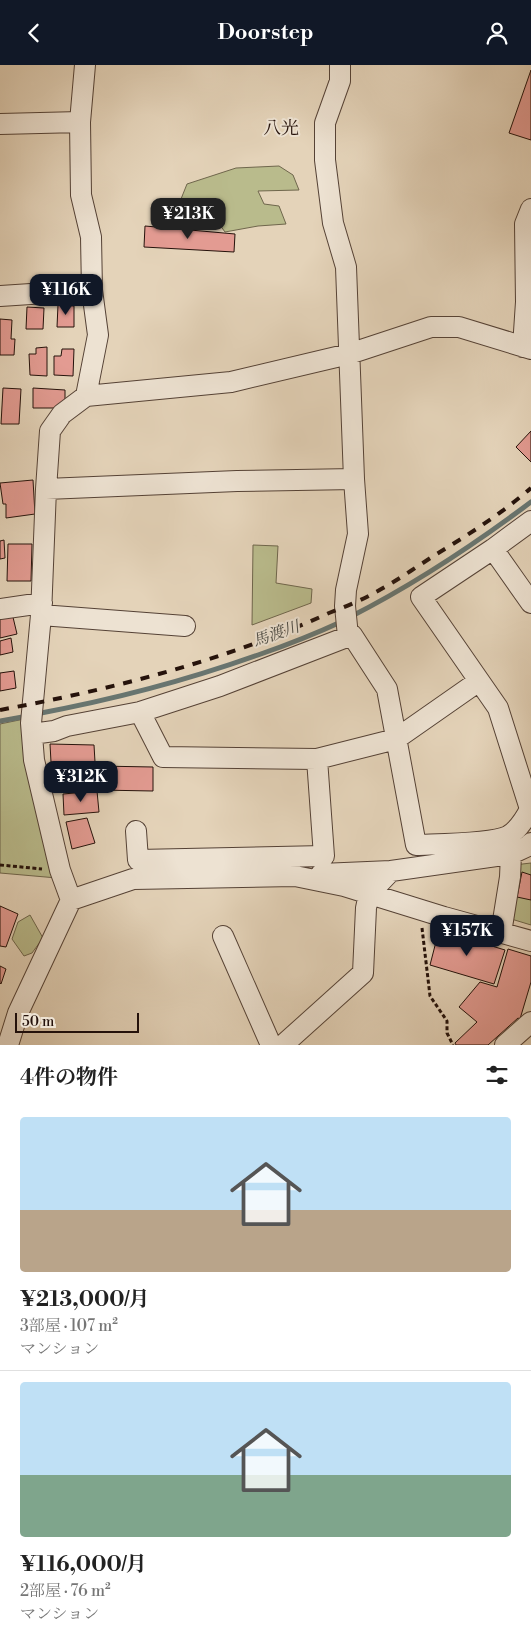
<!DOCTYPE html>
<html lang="ja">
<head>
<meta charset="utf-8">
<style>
	body { margin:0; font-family:"Libre Bodoni","Noto Serif JP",serif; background:#f6f6f6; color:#222; height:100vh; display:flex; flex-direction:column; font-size:19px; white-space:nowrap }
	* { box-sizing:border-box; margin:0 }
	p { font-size:16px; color:#767676 }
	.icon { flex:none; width:28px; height:28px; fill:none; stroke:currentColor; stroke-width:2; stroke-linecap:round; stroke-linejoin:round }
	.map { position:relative; height:980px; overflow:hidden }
	.panel { display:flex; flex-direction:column; background:#fff; flex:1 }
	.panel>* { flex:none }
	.scale { position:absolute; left:15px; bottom:12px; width:124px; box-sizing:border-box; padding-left:5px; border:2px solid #25120b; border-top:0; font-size:14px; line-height:18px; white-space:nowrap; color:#25120b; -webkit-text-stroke:4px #ede2d2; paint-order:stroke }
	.price { position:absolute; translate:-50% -42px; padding:0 11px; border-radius:10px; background:#111827; color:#fff; font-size:16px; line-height:32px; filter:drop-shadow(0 1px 2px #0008) }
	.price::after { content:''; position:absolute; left:50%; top:30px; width:15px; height:11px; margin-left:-8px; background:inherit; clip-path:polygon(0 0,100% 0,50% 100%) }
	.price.active { background:#222; color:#fff }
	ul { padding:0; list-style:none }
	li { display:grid; align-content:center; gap:10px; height:265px; padding:0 20px }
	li+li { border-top:1px solid #e0e0e0 }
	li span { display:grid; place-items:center; height:155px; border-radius:5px; color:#555 }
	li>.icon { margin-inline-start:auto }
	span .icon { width:90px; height:90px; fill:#fffc; stroke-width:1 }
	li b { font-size:21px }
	h2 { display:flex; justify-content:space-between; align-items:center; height:60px; padding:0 20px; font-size:21px }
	header { display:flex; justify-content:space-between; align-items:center; height:65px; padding:0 20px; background:#111827; color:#fff; font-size:22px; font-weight:600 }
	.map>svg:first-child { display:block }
</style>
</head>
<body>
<header><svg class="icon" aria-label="back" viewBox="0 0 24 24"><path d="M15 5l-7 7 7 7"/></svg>Doorstep<svg class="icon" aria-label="person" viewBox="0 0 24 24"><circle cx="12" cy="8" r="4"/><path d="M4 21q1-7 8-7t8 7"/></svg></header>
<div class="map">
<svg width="531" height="980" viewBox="0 0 531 980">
	<rect width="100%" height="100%" fill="#e4d3b9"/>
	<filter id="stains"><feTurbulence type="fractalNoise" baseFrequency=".004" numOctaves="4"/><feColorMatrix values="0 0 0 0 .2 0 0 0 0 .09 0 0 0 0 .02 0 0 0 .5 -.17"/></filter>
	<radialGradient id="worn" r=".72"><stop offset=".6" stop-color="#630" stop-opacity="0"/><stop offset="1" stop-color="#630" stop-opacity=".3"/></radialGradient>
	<path fill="#b9bb8c" stroke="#6f664c" d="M279,101L293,110L299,125L258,126L264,139L279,141L286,159L258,161L225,167L214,152L184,144L181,134L187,119L236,103Z
		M253,480L278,481L276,518L312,524L311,538L252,560Z
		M29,653L57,813L0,808V659Z
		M531,798V860L508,853L514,800Z
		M30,850L43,873L32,888L24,891L12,874L18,857Z"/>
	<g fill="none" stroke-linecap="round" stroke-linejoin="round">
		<path stroke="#687570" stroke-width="5" d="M350,552C413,520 475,479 531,437
			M36,649C112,635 185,616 258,590C287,580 315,569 343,556
			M0,656L28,651"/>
	</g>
	<path fill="#e39b92" stroke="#25120b" d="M531,5V75L509,68Z
		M145,161L235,169L234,187L144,182Z
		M58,240L74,241V262H57Z
		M27,242L44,243L43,264H26Z
		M0,254L12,255L11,274H15L14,290H0Z
		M47,282V311L30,310L29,289H36V283Z
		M62,284H74L73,311L54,310V291H61Z
		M3,323L21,324L19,359H1Z
		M33,323L65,325V335L57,343H33Z
		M531,366V397L516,382Z
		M33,415L35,449L6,453V439H3L0,418Z
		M4,475L5,493L0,494V476Z
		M8,479H32L31,516H7Z
		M12,548L17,569L0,573V550Z
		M11,573L13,587L0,590V576Z
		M14,606L16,623L0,626V608Z
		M50,679L94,680L95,697H51Z
		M93,700L94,724L58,726L57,701Z
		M98,701L153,702V726L98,725Z
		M97,726L99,747L64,750L63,729Z
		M87,753L95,778L72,784L66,757Z
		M522,807L531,810V835L517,832Z
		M0,841L18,849L6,882L0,881Z
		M439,865L505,885L494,919L430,900Z
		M508,884L531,891V917L520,954L518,953L488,980H456L455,978L477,957L459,942L480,917L497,922Z
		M0,901L6,904L1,919L0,918Z"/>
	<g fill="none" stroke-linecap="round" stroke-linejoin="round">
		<g stroke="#554236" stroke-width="22">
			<path id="minor" d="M85,0L80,57L81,130L91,172L92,225L98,270L86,331
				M0,59L80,57
				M0,231L92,225
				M523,282L526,237L525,159L531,144
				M46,424L237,416L354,414L346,202L333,158L325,95V58L340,16V0
				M493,484L531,538
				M0,544L42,538
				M41,550L185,561
				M348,571L345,541L346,525L358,469L354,414
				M140,647L163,692L317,694L396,674L479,616
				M32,669L54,666L67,661L140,647L220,621L352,570L387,624L416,780C436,779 492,779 508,771C518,765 525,754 530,744L498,643L421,532L493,484L531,456
				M136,766L138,795L324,791L317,694
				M321,809L391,806
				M71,835L133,814L295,811L344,821L444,852L531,876
				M501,868L510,812L511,789
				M223,871L271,980
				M8,980L18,948L71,835L60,805L34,695L31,658L41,550L46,424L50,366L62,349L86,331L231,317L349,289L431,262H459L531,284
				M283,980L363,908L366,843L369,829L391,806L511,789L528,781L531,778
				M505,980L531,957"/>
		</g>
		<path stroke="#25120b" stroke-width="3" stroke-dasharray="4 2.5" stroke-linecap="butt" d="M0,800L42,804
			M422,863L430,931L447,956V968L453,980"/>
		<use href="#minor" stroke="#ede2d2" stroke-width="20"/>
		<path stroke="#25120b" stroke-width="4" stroke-dasharray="9 9" stroke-linecap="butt" d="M0,645C113,624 224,596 329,548C344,542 360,536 374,528C395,517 415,503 435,490C468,470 501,449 531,423"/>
	</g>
	<g text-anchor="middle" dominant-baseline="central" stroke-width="4" stroke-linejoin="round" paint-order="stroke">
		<g font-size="16" font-style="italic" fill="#4c4c46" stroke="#ede2d2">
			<text transform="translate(276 569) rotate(-19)">馬渡川</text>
		</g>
		<g font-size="18" fill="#25120b" stroke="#ede2d2">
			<text x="281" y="63">八光</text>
		</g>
	</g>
	<rect width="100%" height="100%" filter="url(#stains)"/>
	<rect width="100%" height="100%" fill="url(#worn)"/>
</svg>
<div class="scale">50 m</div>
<b class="price active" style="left:188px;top:175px">¥213K</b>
<b class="price" style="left:66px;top:251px">¥116K</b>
<b class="price" style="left:81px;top:738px">¥312K</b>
<b class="price" style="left:467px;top:892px">¥157K</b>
</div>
<section class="panel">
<h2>4件の物件<svg class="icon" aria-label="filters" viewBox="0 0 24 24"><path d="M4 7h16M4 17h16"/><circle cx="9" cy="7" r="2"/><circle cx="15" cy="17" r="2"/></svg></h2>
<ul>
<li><span style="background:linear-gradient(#bfe0f5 60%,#b9a48a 0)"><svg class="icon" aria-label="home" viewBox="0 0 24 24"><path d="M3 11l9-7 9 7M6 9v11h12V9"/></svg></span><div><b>¥213,000/月</b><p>3部屋 · 107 m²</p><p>マンション</p></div></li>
<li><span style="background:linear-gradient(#bfe0f5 60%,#7fa58c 0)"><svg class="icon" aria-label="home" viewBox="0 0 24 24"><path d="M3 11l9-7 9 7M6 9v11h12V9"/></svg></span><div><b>¥116,000/月</b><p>2部屋 · 76 m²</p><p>マンション</p></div></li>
</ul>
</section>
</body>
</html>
